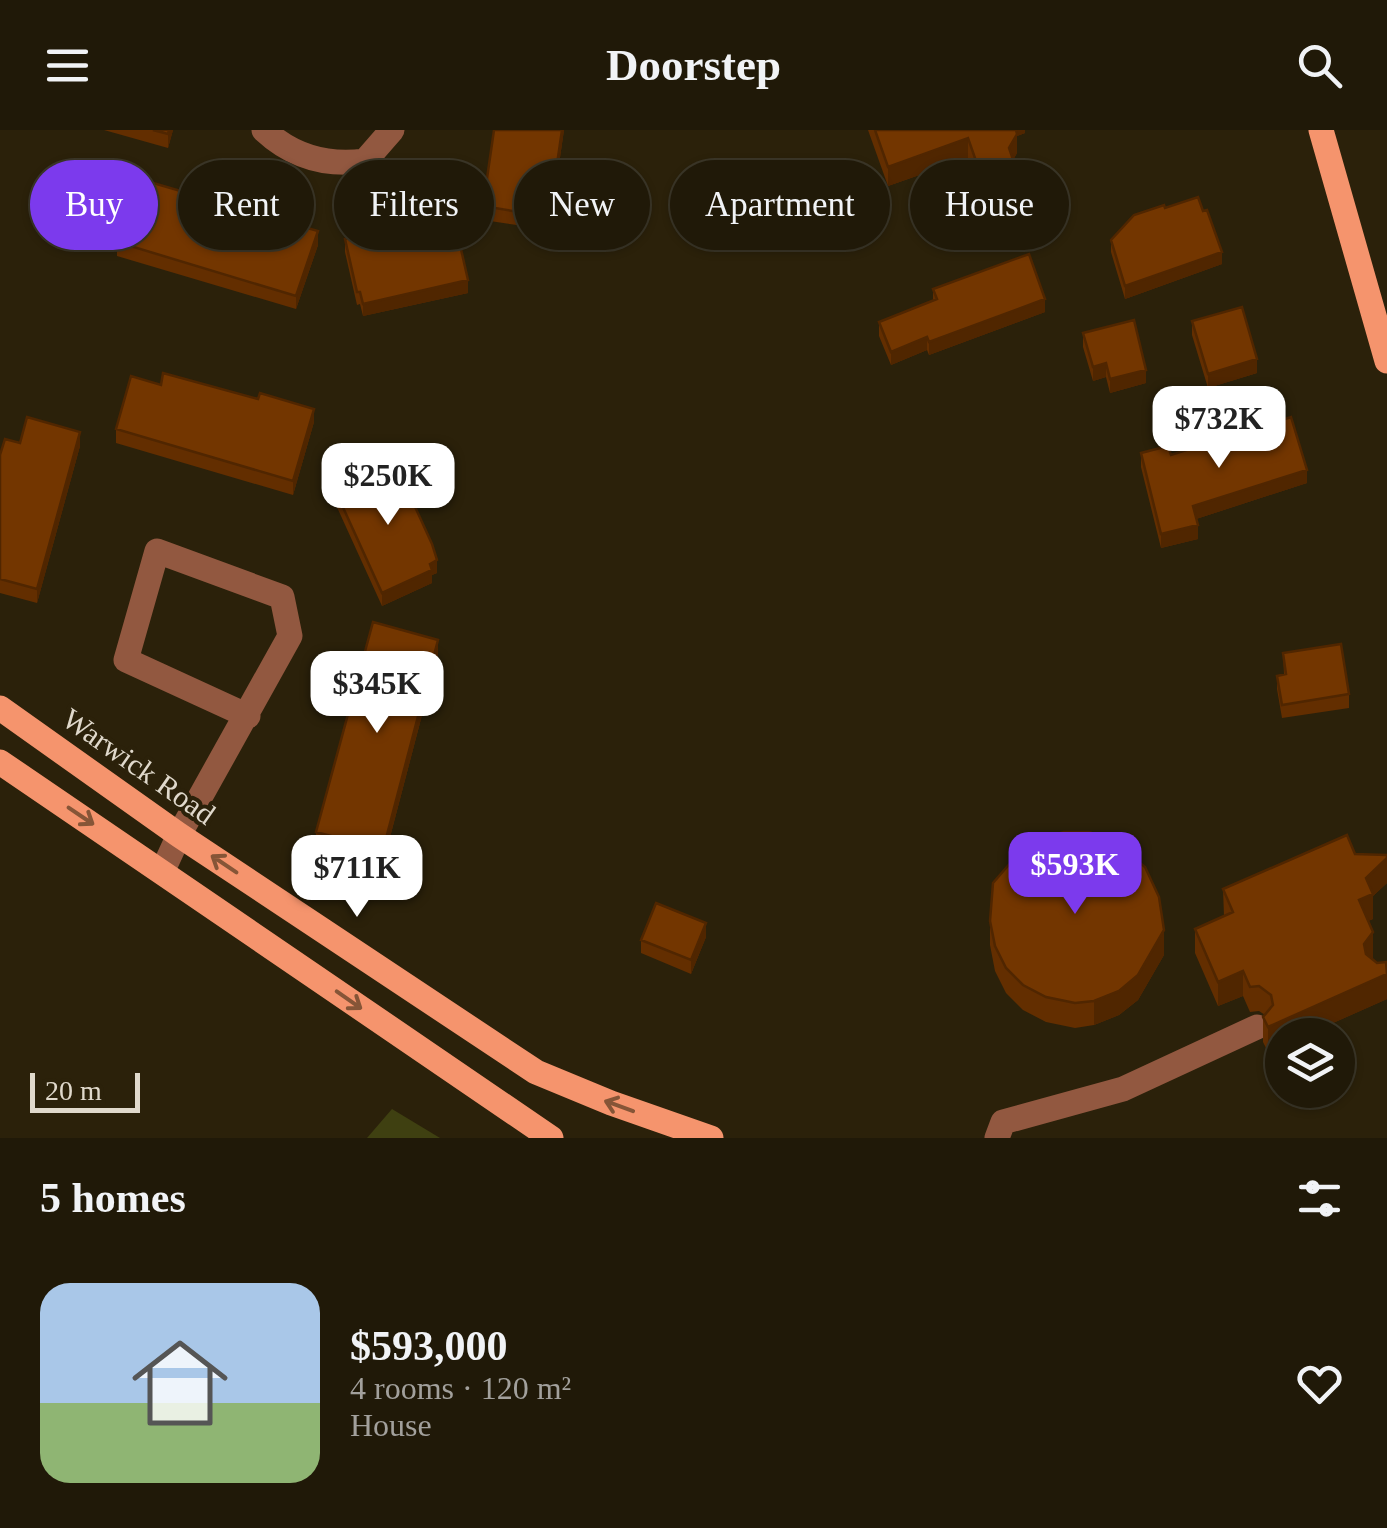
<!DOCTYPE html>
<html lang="en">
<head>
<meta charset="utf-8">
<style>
	body { margin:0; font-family:"Times New Roman",serif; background:#2d2616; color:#f1f3f6; height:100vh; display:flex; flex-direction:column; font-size:38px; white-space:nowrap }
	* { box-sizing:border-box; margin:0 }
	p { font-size:32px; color:#a2a09c }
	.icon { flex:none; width:55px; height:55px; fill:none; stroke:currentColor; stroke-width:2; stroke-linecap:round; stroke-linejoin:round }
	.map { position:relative; height:1008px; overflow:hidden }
	.drawer { display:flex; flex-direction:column; background:#201908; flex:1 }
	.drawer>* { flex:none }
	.guide { position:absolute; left:30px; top:30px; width:1328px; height:90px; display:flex; gap:20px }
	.fabs { position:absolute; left:1265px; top:888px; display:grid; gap:20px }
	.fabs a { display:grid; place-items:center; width:90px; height:90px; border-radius:50%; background:#201908; box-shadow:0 2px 8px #0004,0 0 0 2px #3d3829; font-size:50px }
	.scale { position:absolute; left:30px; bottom:25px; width:110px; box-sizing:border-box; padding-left:10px; border:5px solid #e0d9cc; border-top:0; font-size:28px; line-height:35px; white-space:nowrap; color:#e0d9cc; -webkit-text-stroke:8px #2b210a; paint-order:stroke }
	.price { position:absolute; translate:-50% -85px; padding:0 22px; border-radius:20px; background:#fff; color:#222; font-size:32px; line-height:65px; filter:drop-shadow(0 2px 5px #0008) }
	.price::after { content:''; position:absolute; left:50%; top:60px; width:30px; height:22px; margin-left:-15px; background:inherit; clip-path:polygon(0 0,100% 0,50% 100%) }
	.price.selected { background:#7c3aed; color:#fff }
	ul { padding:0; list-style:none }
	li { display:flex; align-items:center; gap:30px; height:250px; padding:0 40px }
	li+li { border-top:2px solid #3d3829 }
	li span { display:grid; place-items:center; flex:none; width:280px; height:200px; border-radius:30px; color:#555 }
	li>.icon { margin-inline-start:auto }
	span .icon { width:120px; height:120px; fill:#fffc; stroke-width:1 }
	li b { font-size:42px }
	h2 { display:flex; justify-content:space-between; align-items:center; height:120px; padding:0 40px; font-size:42px }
	.chip { padding:0 35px; border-radius:45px; background:#201908; box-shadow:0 2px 8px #0004,0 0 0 2px #3d3829; font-size:35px; line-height:90px }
	.chip.selected { background:#7c3aed; color:#fff }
	header { display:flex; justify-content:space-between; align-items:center; height:130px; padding:0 40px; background:#201908; font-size:45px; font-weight:700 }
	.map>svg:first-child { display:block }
</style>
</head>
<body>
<header><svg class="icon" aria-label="menu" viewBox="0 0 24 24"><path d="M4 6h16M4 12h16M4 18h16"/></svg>Doorstep<svg class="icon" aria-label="search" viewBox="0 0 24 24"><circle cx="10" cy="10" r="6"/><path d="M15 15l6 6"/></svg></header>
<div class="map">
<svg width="1387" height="1008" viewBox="0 0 1387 1008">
	<rect width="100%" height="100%" fill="#2b210a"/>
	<path fill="#3f4011" d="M392,979L440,1008H367Z"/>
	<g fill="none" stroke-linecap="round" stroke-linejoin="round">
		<path stroke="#925840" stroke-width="25" d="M264,0C293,27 327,36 365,31L392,0
			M163,740L179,705L290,506L282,467L157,421L126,530L248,586
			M997,1008L1003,992L1123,959L1257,897"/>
		<path stroke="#f5946d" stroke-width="25" d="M1321,0L1387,231
			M0,578L179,705L536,942L611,973L711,1008
			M0,632L551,1008"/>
	</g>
	<path fill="#632e00" d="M104,0H173L168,18Z
		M564,0L550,96L538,93L537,98L483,90V76Z
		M868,0H1025V3L1017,6V23L1013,30L1022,75L989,87L968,28L888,56Z
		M1165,78L1222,134L1125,169L1111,122V110Z
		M345,109L468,163L363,186L360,174L357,175L345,122Z
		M117,112L318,115L296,179L117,126Z
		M933,159L1045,182L929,225L927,220L891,235L879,206V192L933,171Z
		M1192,191L1257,243L1208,258L1192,205Z
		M1083,203L1146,253L1110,263L1106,247L1093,251L1083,217Z
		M161,255L314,292L293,365L116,313V299Z
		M20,313L80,316L37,473L0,463V325Z
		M1141,323L1171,325L1307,353L1196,389L1198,409L1161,418L1141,337Z
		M336,362L437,443L432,445V453L382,476L336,375Z
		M1283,523L1349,564V578L1282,588L1277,559V546L1284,544Z
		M438,524L383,734L316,716V702Z
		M1387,725V753L1373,766V789L1368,791L1373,827L1372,829L1377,833H1387V869L1306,905H1282V915L1268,922L1263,912V887L1265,885L1259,881L1250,882L1243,866L1218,876L1195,823V799L1224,786L1223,759Z
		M990,791L1164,825L1138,870L1119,885L1094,895L1075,898L1046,892L1023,880L1006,863L995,841L990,815Z
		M706,807L691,844L641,823V810Z"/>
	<path fill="#502600" d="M169,0H173L168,18V4Z
		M562,0H564L550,96V82Z
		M1012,0H1025V3L1017,6V23L1009,38V18Z
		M968,8V28L888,56V37Z
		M1022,56V75L989,87V68Z
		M318,101V115L296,179V166Z
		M1222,122V134L1125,169V156Z
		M468,150V163L363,186V174Z
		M1045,169V182L929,225V212Z
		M927,207V220L891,235V222Z
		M1257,229V243L1208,258V244Z
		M1106,233V247L1093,251V237Z
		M1146,240V253L1110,263V249Z
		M314,279V292L293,365V351Z
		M80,302V316L37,473V459Z
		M1307,340V353L1193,390V376Z
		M1198,395V409L1161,418V404Z
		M437,430V443L432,445V453L382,476V463Z
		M438,510V524L383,734V720Z
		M1387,728V753L1373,766V789L1359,795V770L1366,748Z
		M706,793V807L691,844V830Z
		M1164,800V825L1138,870L1119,885L1094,895V871Z
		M1373,802V827L1364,839V814Z
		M1243,841V866L1218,876V852Z
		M1387,844V869L1306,905H1282V915L1268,922V897Z"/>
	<path fill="#733600" stroke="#502600" stroke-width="2.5" d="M153,0H169L168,4Z
		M494,0H562L550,82L538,80L537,85L483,76Z
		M875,0H1016L1017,4L1009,18L1022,56L989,68L968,8L888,37Z
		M136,48L318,101L296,166L117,112Z
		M1198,67L1203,81L1207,80L1222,122L1125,156L1111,110L1134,85L1164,75L1165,78Z
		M453,84L468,150L363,174L360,162H357L345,109Z
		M1029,124L1045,169L929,212L927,207L891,222L879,192L937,169L933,159Z
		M1242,177L1257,229L1208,244L1192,191Z
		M1134,190L1146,240L1110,249L1106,233L1093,237L1083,203Z
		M163,243L258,269L260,263L314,279L293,351L116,299L131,246L161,255Z
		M27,287L80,302L37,459L0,449V325L5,309L20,313Z
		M1291,287L1307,340L1193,376L1198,395L1161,404L1141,323L1168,316L1171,325Z
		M396,335L432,414L437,430L430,434L432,440L382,463L336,362Z
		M373,492L438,510L383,720L316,702Z
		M1341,514L1349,564L1282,575L1277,546L1286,544L1283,523Z
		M1064,702H1089L1112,710L1145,737L1159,767L1164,800L1138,845L1119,861L1094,871L1075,873L1046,867L1023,855L1006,838L995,816L990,791L993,753L1019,723L1039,709Z
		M1347,705L1355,724L1387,725V728L1366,748L1373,764L1359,770L1373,802L1364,814L1366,824L1377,833L1386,832L1387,844L1268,897L1263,887L1273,875L1271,865L1259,856L1250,857L1243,841L1218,852L1195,799L1233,782L1223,759Z
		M656,773L706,793L691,830L641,810Z"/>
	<defs><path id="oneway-shaft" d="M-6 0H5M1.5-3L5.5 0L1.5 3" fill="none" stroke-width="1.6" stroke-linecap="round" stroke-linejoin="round" transform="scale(2.5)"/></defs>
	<g stroke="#865537">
		<use href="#oneway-shaft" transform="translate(81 686) rotate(34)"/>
		<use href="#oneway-shaft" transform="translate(224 734) rotate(-146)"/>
		<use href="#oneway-shaft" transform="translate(349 870) rotate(35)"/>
		<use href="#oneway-shaft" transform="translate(619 976) rotate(-160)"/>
	</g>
	<g text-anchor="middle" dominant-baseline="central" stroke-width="8" stroke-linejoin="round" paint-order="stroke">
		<g font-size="30" fill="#e0d9cc" stroke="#2b210a">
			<text transform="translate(139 636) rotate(35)">Warwick Road</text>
		</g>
	</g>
</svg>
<div class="fabs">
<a><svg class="icon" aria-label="layers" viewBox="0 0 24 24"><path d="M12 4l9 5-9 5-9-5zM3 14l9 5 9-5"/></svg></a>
</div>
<div class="scale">20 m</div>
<b class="price" style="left:1219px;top:341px">$732K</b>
<b class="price" style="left:388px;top:398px">$250K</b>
<b class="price" style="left:377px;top:606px">$345K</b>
<b class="price selected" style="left:1075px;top:787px">$593K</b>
<b class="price" style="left:357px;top:790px">$711K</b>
<div class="guide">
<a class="chip selected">Buy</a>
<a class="chip">Rent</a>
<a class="chip">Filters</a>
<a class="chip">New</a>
<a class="chip">Apartment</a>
<a class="chip">House</a>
</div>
</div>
<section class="drawer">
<h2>5 homes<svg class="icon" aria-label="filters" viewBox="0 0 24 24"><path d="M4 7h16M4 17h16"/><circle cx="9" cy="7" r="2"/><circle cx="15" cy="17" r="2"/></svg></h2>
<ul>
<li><span style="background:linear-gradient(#a9c7e8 60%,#8fb573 0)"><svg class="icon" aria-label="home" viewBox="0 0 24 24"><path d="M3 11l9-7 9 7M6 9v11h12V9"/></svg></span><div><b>$593,000</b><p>4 rooms · 120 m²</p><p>House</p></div><svg class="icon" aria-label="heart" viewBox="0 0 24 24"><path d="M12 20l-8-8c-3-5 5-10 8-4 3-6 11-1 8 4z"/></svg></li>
</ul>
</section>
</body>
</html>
